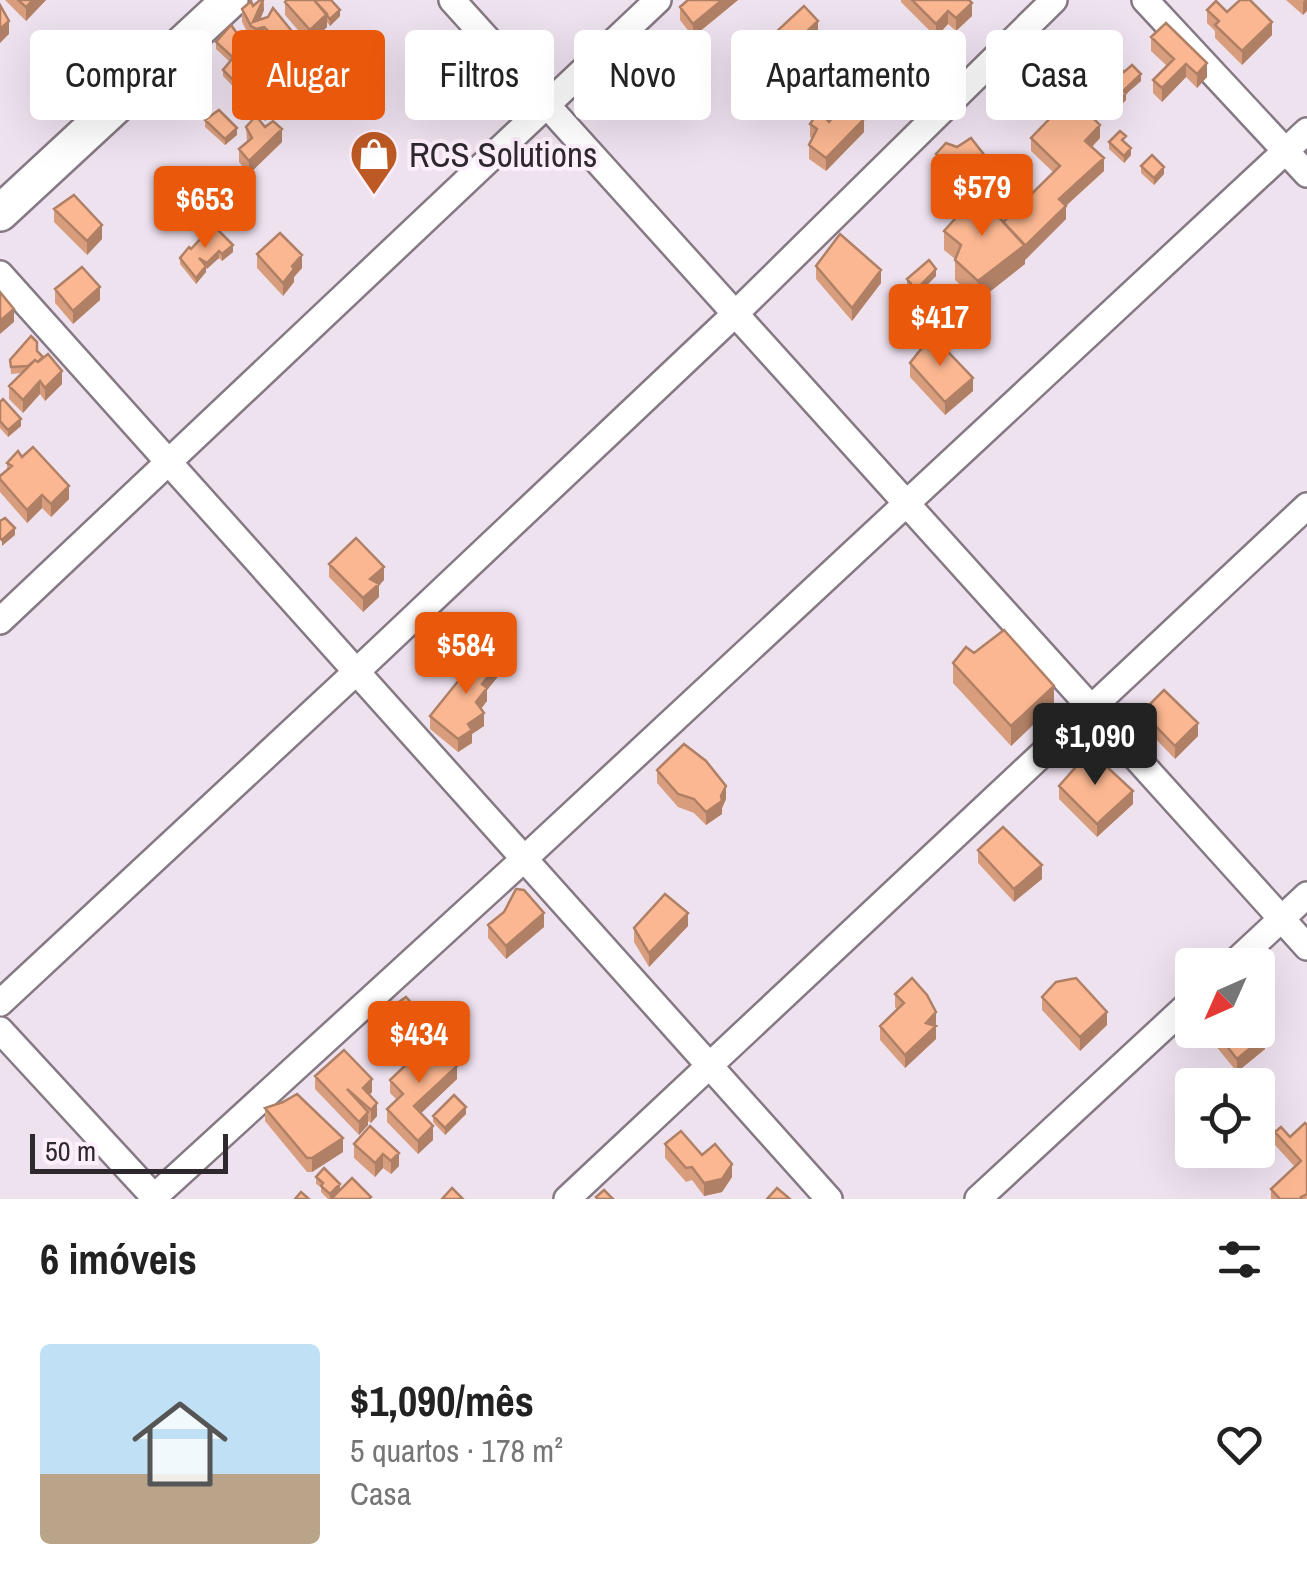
<!DOCTYPE html>
<html lang="pt">
<head>
<meta charset="utf-8">
<style>
	body { margin:0; font-family:"Archivo Narrow",sans-serif; background:#f6f6f6; color:#222; height:100vh; display:flex; flex-direction:column; font-size:38px; white-space:nowrap }
	* { box-sizing:border-box; margin:0 }
	p { font-size:32px; color:#767676 }
	.icon { flex:none; width:55px; height:55px; fill:none; stroke:currentColor; stroke-width:2; stroke-linecap:round; stroke-linejoin:round }
	.map { position:relative; height:1199px; overflow:hidden }
	.side { display:flex; flex-direction:column; background:#fff; flex:1 }
	.side>* { flex:none }
	.banner { position:absolute; left:30px; top:30px; width:1248px; height:90px; display:flex; gap:20px }
	.needle { width:65px; rotate:225deg }
	.controls { position:absolute; left:1175px; top:948px; display:grid; gap:20px }
	.controls a { display:grid; place-items:center; width:100px; height:100px; border-radius:10px; background:#fff; box-shadow:0 10px 40px #0002; font-size:50px }
	.scale { position:absolute; left:30px; bottom:25px; width:198px; box-sizing:border-box; padding-left:10px; border:5px solid #2e292e; border-top:0; font-size:28px; line-height:35px; white-space:nowrap; color:#2e292e; -webkit-text-stroke:8px #fdeffc; paint-order:stroke }
	.price { position:absolute; translate:-50% -85px; padding:0 22px; border-radius:10px; background:#ea580c; color:#fff; font-size:32px; line-height:65px; filter:drop-shadow(0 2px 5px #0008) }
	.price::after { content:''; position:absolute; left:50%; top:60px; width:30px; height:22px; margin-left:-15px; background:inherit; clip-path:polygon(0 0,100% 0,50% 100%) }
	.price.active { background:#222; color:#fff }
	ul { padding:0; list-style:none }
	li { display:flex; align-items:center; gap:30px; height:250px; padding:0 40px }
	li span { display:grid; place-items:center; flex:none; width:280px; height:200px; border-radius:10px; color:#555 }
	li>.icon { margin-inline-start:auto }
	span .icon { width:120px; height:120px; fill:#fffc; stroke-width:1 }
	li b { font-size:42px }
	h2 { display:flex; justify-content:space-between; align-items:center; height:120px; padding:0 40px; font-size:42px }
	.chip { padding:0 35px; border-radius:10px; background:#fff; box-shadow:0 10px 40px #0002; font-size:35px; line-height:90px }
	.chip.active { background:#ea580c; color:#fff }
	.map>svg:first-child { display:block }
</style>
</head>
<body>
<div class="map">
<svg width="1307" height="1199" viewBox="0 0 1307 1199">
	<rect width="100%" height="100%" fill="#efe2ef"/>
	<g fill="none" stroke-linecap="round" stroke-linejoin="round">
		<g stroke="#857984" stroke-width="30">
			<path id="street" d="M452,0L1307,947
				M1145,0L1307,174
				M0,274L829,1199
				M0,621L658,0
				M1232,965L1307,895
				M0,1003L356,672L735,314L1054,0
				M0,1030L156,1199
				M152,1199L524,859L1307,131
				M567,1199L1307,506
				M978,1199L1192,1001"/>
		</g>
		<g stroke="#857984" stroke-width="40">
			<path id="secondary" d="M0,213L230,0"/>
		</g>
		<use href="#street" stroke="#fff" stroke-width="25"/>
		<use href="#secondary" stroke="#fff" stroke-width="35"/>
	</g>
	<path fill="#d89d7d" d="M5,0H46L26,21Z
		M264,0V10L260,20L295,48L284,58L264,40L256,42L251,39L242,22V9L253,6Z
		M738,0L693,37L680,20V7Z
		M901,0H969L972,16L956,31L948,24L936,37L901,2Z
		M1286,0H1307L1303,15Z
		M285,2L340,16L330,26L327,22V27L310,44L285,15Z
		M1207,10L1227,12L1272,35L1242,65L1215,38V31L1207,23Z
		M818,35L773,76L760,61V47Z
		M1151,37L1207,77L1197,88L1186,77L1162,102L1153,93V80L1167,66L1151,51Z
		M216,42L247,54L239,67L256,90L275,110L265,121L249,103V98L246,100L223,76V70L230,62L216,49Z
		M1124,72L1141,81L1126,94V100L1110,117L1094,102V95L1108,81V75Z
		M205,120L237,135L225,145L205,127Z
		M829,122L864,132L826,171L809,159V145L812,138L810,137V124Z
		M246,127H265L282,142L249,174L239,162V149L247,142Z
		M1031,138H1100L1092,147L1104,171L1066,206V219L1025,260V264L978,301L955,280V259L944,250V231L1003,222L1053,172L1031,151Z
		M1109,142H1126L1131,155L1124,163L1109,149Z
		M936,154L989,174L965,198L936,167Z
		M1141,166L1164,174L1154,185L1141,173Z
		M54,209L102,239L87,255L54,222Z
		M191,249L233,252L222,261L219,258L206,269V272L196,284L180,264V258Z
		M257,254L302,268L294,277V282L283,296L257,268Z
		M816,266L881,283L852,321L816,279Z
		M936,276L916,296L907,286V279Z
		M55,289L100,300L73,324L55,303Z
		M37,352L62,384L45,401L40,394L23,413L9,399V386L21,373L11,374L10,360Z
		M910,363L973,391L945,415L910,377Z
		M0,402L21,426L8,437L0,428Z
		M22,457L69,499L51,517L42,508L27,523L0,492V476L7,470V463Z
		M329,564L384,580L379,585V597L363,612L329,577Z
		M953,663L1054,705L1011,746L953,683Z
		M500,674L487,690V701L481,709L484,726L472,734V743L458,752L430,729V716Z
		M1142,712L1198,736L1175,759L1142,725Z
		M657,770L726,799L722,808V814L706,825L694,813L678,807L657,783Z
		M1059,786L1133,804L1097,837L1059,799Z
		M978,850L1042,879L1014,902L978,863Z
		M504,912L544,927L506,959L488,938V925Z
		M688,926L649,967L634,942V928Z
		M895,994L936,1025V1039L905,1068L880,1040V1026L897,1010L895,1007Z
		M1042,997L1107,1025L1080,1051L1042,1010Z
		M399,1002L450,1052L447,1055L457,1079L421,1113L433,1140L418,1154L387,1122V1109L397,1100L390,1093V1080L408,1063V1054L425,1047L430,1042L399,1009Z
		M1206,1030H1258L1265,1049L1237,1072L1206,1034Z
		M315,1076L372,1092L369,1095L377,1116L371,1123L368,1121V1125L359,1135L315,1089Z
		M265,1108L343,1152L312,1172H307L265,1121Z
		M466,1114L445,1135L433,1122V1116Z
		M1305,1123L1307,1199H1271V1189L1295,1167L1275,1145V1132L1290,1137Z
		M370,1126L399,1166L391,1174L383,1168L375,1177L354,1158V1144Z
		M665,1144L702,1155L732,1177L722,1192L704,1196L692,1180L686,1182L665,1158Z
		M316,1177L340,1190L371,1199H328L321,1192V1187L316,1184Z"/>
	<path fill="#b08066" d="M33,0H46L26,21V7Z
		M263,0L264,10L256,29L264,27V40L256,42V29L253,22Z
		M722,0H738L693,37V24Z
		M1305,0H1307V11L1303,15V2Z
		M972,3V16L956,31V18Z
		M340,10V16L330,26V19Z
		M948,11V24L936,37V24Z
		M327,14V27L310,44V30Z
		M9,21V34L0,43V29Z
		M818,21V35L773,76V63Z
		M1272,22V35L1242,65V51Z
		M295,35V48L284,58V45Z
		M247,47V54L238,68V62Z
		M1207,63V77L1197,88V74Z
		M1186,64V77L1162,102V88Z
		M1141,74V81L1126,94V100L1110,117V110L1123,91Z
		M256,85V92L246,100V93Z
		M275,104V110L265,121V114Z
		M864,119V132L826,171V158Z
		M1100,125V138L1085,154V141Z
		M237,128V135L225,145V139Z
		M282,129V142L249,174V161Z
		M1131,148V155L1124,163V156Z
		M1104,158V171L1059,212V199Z
		M989,161V174L965,198V185Z
		M1164,167V174L1154,185V178Z
		M1066,206V219L1025,260V264L978,301V281Z
		M102,225V239L87,255V241Z
		M233,245V252L222,261V254Z
		M219,251V258L207,269V263Z
		M302,255V268L294,277V282L283,296V283L292,266Z
		M206,266V272L196,284V278Z
		M936,269V276L916,296V290Z
		M881,270V283L852,321V308Z
		M100,287V300L73,324V311Z
		M14,309V322L0,334V321Z
		M62,371V384L45,401V388Z
		M973,378V391L945,415V402Z
		M40,381V394L23,413V400Z
		M21,419V426L8,437V430Z
		M69,486V499L51,517V504Z
		M42,495V508L27,523V510Z
		M15,528V535L2,546V540Z
		M384,567V580L379,585V597L363,612V598L370,579Z
		M500,661V674L487,690V701L476,715V702L482,684Z
		M1054,686V705L1011,746V726Z
		M484,713V726L472,734V743L458,752V739L468,724Z
		M1198,723V736L1175,759V746Z
		M726,786V799L722,808V814L706,825V812L721,796Z
		M1133,791V804L1097,837V824Z
		M1042,865V879L1014,902V889Z
		M544,913V927L506,959V946Z
		M688,913V926L649,967V953Z
		M936,1012V1025L931,1031L936,1026V1039L905,1068V1055L926,1023Z
		M1107,1012V1025L1080,1051V1037Z
		M1265,1036V1049L1237,1072V1059Z
		M457,1066V1079L414,1120V1106Z
		M372,1079V1092L363,1102V1088Z
		M377,1103V1116L371,1123V1110Z
		M466,1107V1114L445,1135V1128Z
		M368,1112V1125L359,1135V1122Z
		M433,1126V1140L418,1154V1141Z
		M343,1138V1152L312,1172V1158Z
		M399,1153V1166L391,1174V1161Z
		M383,1154V1168L375,1177V1163Z
		M732,1164V1177L722,1192L704,1196V1183Z
		M340,1184V1190L330,1199V1194Z"/>
	<path fill="#fbb791" stroke="#b08066" stroke-width="2.5" d="M18,0H33L26,7Z
		M260,0H263L253,22L268,17L273,8L295,35L284,45L264,27L256,29L251,26L242,9L251,1L253,6Z
		M287,0H314L327,14L310,30L285,2Z
		M314,0H331L340,10L330,19Z
		M688,0H722L693,24L680,7Z
		M912,0H969L972,3L956,18L948,11L936,24Z
		M1240,0H1250L1272,22L1242,51L1215,25L1219,21L1207,10L1216,1L1227,12Z
		M0,5L9,21L0,29Z
		M804,6L818,21L773,63L760,47Z
		M1166,23L1207,63L1197,74L1186,64L1162,88L1153,80L1174,59L1151,37Z
		M231,25L247,47L238,62L216,42Z
		M232,59L256,85L246,93L223,70Z
		M1132,65L1141,74L1123,91L1126,93L1110,110L1094,95L1111,78L1108,75L1118,66L1124,72Z
		M258,88L275,104L265,114L249,97Z
		M846,101L864,119L826,158L809,145L817,129L810,124L819,111L829,122Z
		M1078,103L1100,125L1085,141L1104,158L1059,199L1066,206L1025,246L1003,222L1060,166L1031,138L1062,106L1068,112Z
		M219,110L237,128L225,139L205,120Z
		M256,116L265,127L273,121L282,129L249,161L239,149L252,138L246,127Z
		M1120,131L1126,136L1122,140L1131,148L1124,156L1109,142Z
		M971,138L989,161L965,185L936,154L946,143L957,147Z
		M1152,155L1164,167L1154,178L1141,166Z
		M977,194L1025,245L978,281L955,260L961,245L944,231Z
		M74,195L102,225L87,241L54,209Z
		M213,225L233,245L222,254L219,251L207,263L199,258L206,266L196,278L180,258L189,247L191,249L204,235L206,237Z
		M280,233L302,255L292,266L294,269L283,283L257,254Z
		M840,234L881,270L852,308L816,266Z
		M929,260L936,269L916,290L907,279Z
		M82,267L100,287L73,311L55,289Z
		M0,292L14,309L0,321Z
		M932,335L973,378L945,402L910,363Z
		M31,336L37,342V351L43,357L38,362L35,360L28,366L11,367L10,360Z
		M48,354L62,371L45,388L40,381L23,400L9,386L35,360L38,362Z
		M3,399L21,419L8,430L0,421V402Z
		M33,447L69,486L51,504L42,495L27,510L0,479V476L12,466L7,463L18,451L22,457Z
		M5,518L15,528L2,540L0,538V521Z
		M356,538L384,567L370,579L379,584L363,598L329,564Z
		M1004,630L1054,686L1011,726L953,663L966,647L974,653Z
		M484,649L500,661L482,684L487,688L476,702L484,713L468,724L472,730L458,739L430,716Z
		M1164,690L1198,723L1175,746L1142,712Z
		M684,744L706,761L726,786L721,796L722,801L706,812L694,799L678,794L657,770Z
		M1090,751L1133,791L1097,824L1059,786Z
		M1003,827L1042,865L1014,889L978,850Z
		M516,889L524,890L544,913L506,946L488,925L504,912Z
		M665,894L688,913L649,953L634,928Z
		M912,978L927,995L936,1012L926,1023L936,1026L905,1055L880,1026L904,1003L895,994Z
		M1076,978L1107,1012L1080,1037L1042,997L1056,982Z
		M406,997L450,1045L444,1051L399,1002Z
		M1258,1027L1265,1036L1237,1059L1214,1030H1258Z
		M432,1040L457,1066L414,1106L433,1126L418,1141L387,1109L403,1094L390,1080L411,1060L408,1054L421,1042L425,1047Z
		M344,1050L372,1079L363,1088L377,1103L371,1110L347,1089L368,1112L359,1122L315,1076Z
		M297,1094L343,1138L312,1158H307L265,1108L283,1102Z
		M454,1095L466,1107L445,1128L433,1116Z
		M1305,1123L1307,1125V1194L1301,1197L1302,1199H1280L1271,1189L1301,1161L1275,1132L1281,1127L1290,1137Z
		M370,1126L399,1153L391,1161L383,1154L375,1163L354,1144Z
		M681,1131L702,1155L715,1144L732,1164L722,1179L704,1183L692,1167L686,1168L665,1144Z
		M324,1168L340,1184L330,1194L321,1186L323,1183L316,1177Z
		M352,1178L371,1197L369,1199H331Z
		M452,1188L463,1199H442Z
		M777,1188L790,1199H767Z
		M604,1190L613,1199H598L596,1197Z
		M301,1192L309,1199H295Z"/>
	<defs>
		<g id="shop-pin" transform="scale(2.5)"><path d="M0 17L-7.5 6A9.5 9.5 0 1 1 7.5 6Z" fill="#bd5924" stroke="#fdeffc"/><path d="M-5-2.5h2.3a2.7 3.5 0 0 1 5.4 0H5L5.5 6h-11ZM-1.5-2.5h3a1.5 2.3 0 0 0-3 0Z" fill="#fff"/></g>
	</defs>
	<g fill-rule="evenodd">
		<use href="#shop-pin" x="374" y="154"/>
	</g>
	<g text-anchor="middle" dominant-baseline="central" stroke-width="8" stroke-linejoin="round" paint-order="stroke">
		<g font-size="35" fill="#2e292e" stroke="#fdeffc" text-anchor="start">
			<text x="409" y="154">RCS Solutions</text>
		</g>
	</g>
</svg>
<div class="controls">
<a><svg class="needle" viewBox="-14 -14 28 28"><path d="M0-13l5 13h-10z" fill="#e53935"/><path d="M0 13l5-13h-10z" fill="#767676"/></svg></a>
<a><svg class="icon" aria-label="locate" viewBox="0 0 24 24"><circle cx="12" cy="12" r="6"/><path d="M12 2v4M12 18v4M2 12h4M18 12h4"/></svg></a>
</div>
<div class="scale">50 m</div>
<b class="price" style="left:982px;top:239px">$579</b>
<b class="price" style="left:205px;top:251px">$653</b>
<b class="price" style="left:940px;top:369px">$417</b>
<b class="price" style="left:466px;top:697px">$584</b>
<b class="price active" style="left:1095px;top:788px">$1,090</b>
<b class="price" style="left:419px;top:1086px">$434</b>
<div class="banner">
<a class="chip">Comprar</a>
<a class="chip active">Alugar</a>
<a class="chip">Filtros</a>
<a class="chip">Novo</a>
<a class="chip">Apartamento</a>
<a class="chip">Casa</a>
</div>
</div>
<section class="side">
<h2>6 imóveis<svg class="icon" aria-label="filters" viewBox="0 0 24 24"><path d="M4 7h16M4 17h16"/><circle cx="9" cy="7" r="2"/><circle cx="15" cy="17" r="2"/></svg></h2>
<ul>
<li><span style="background:linear-gradient(#bfe0f5 65%,#b9a48a 0)"><svg class="icon" aria-label="home" viewBox="0 0 24 24"><path d="M3 11l9-7 9 7M6 9v11h12V9"/></svg></span><div><b>$1,090/mês</b><p>5 quartos · 178 m²</p><p>Casa</p></div><svg class="icon" aria-label="heart" viewBox="0 0 24 24"><path d="M12 20l-8-8c-3-5 5-10 8-4 3-6 11-1 8 4z"/></svg></li>
</ul>
</section>
</body>
</html>
